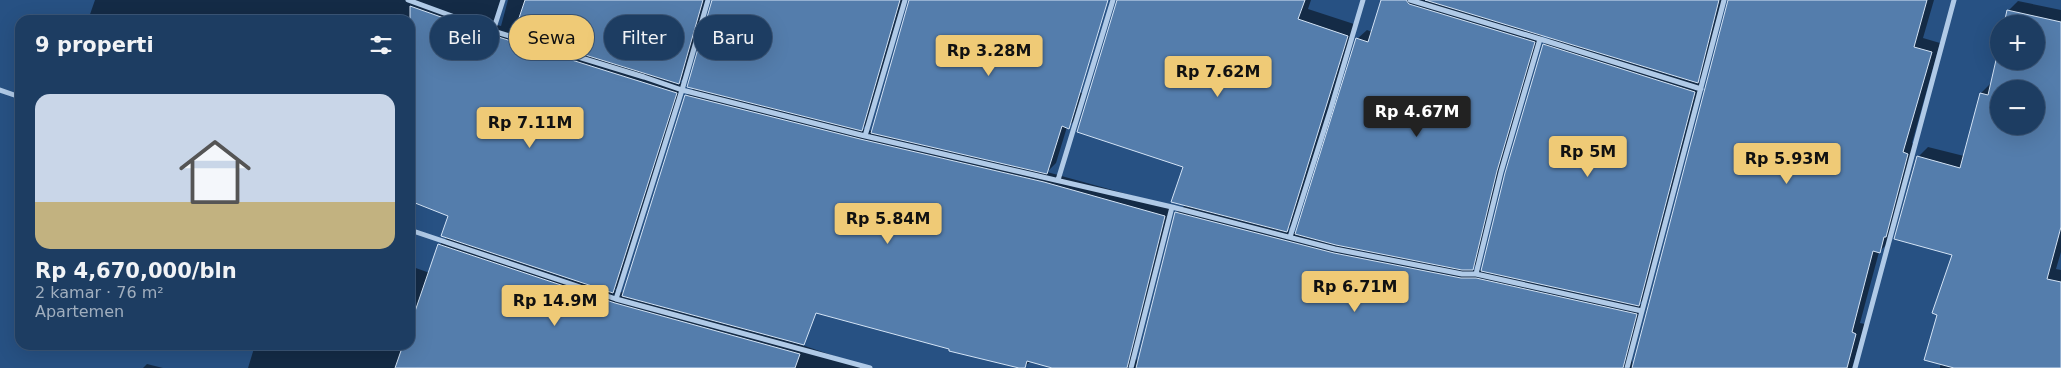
<!DOCTYPE html>
<html lang="id">
<head>
<meta charset="utf-8">
<style>
	body { margin:0; font-family:"DejaVu Sans",sans-serif; background:#2a486b; color:#f1f3f6; height:100vh; display:flex; flex-direction:column; font-size:19px; white-space:nowrap }
	* { box-sizing:border-box; margin:0 }
	p { font-size:16px; color:#a0aebe }
	.icon { flex:none; width:28px; height:28px; fill:none; stroke:currentColor; stroke-width:2; stroke-linecap:round; stroke-linejoin:round }
	.map { position:relative; flex:1; overflow:hidden }
	.details { position:absolute; left:15px; top:15px; width:400px; height:335px; display:flex; flex-direction:column; background:#1d3d62; border-radius:15px; box-shadow:0 5px 20px #0002,0 0 0 1px #3b5677 }
	.details>* { flex:none }
	.top-card { position:absolute; left:430px; top:15px; width:475px; height:45px; display:flex; gap:10px }
	.fabs { position:absolute; left:1990px; top:15px; display:grid; gap:10px }
	.fabs a { display:grid; place-items:center; width:55px; height:55px; border-radius:50%; background:#1d3d62; box-shadow:0 5px 20px #0002,0 0 0 1px #3b5677; font-size:25px }
	.price { position:absolute; translate:-50% -42px; padding:0 11px; border-radius:5px; background:#efca76; color:#111; font-size:16px; line-height:32px; filter:drop-shadow(0 1px 2px #0008) }
	.price::after { content:''; position:absolute; left:50%; top:30px; width:15px; height:11px; margin-left:-8px; background:inherit; clip-path:polygon(0 0,100% 0,50% 100%) }
	.price.active { background:#222; color:#fff }
	ul { padding:0; list-style:none }
	li { display:grid; align-content:center; gap:10px; height:265px; padding:0 20px }
	li span { display:grid; place-items:center; height:155px; border-radius:15px; color:#555 }
	li>.icon { margin-inline-start:auto }
	span .icon { width:90px; height:90px; fill:#fffc; stroke-width:1 }
	li b { font-size:21px }
	h2 { display:flex; justify-content:space-between; align-items:center; height:60px; padding:0 20px; font-size:21px }
	.chip { padding:0 18px; border-radius:22px; background:#1d3d62; box-shadow:0 5px 20px #0002,0 0 0 1px #3b5677; font-size:18px; line-height:45px }
	.chip.active { background:#efca76; color:#111 }
	.map>svg:first-child { display:block }
</style>
</head>
<body>
<div class="map">
<svg width="2061" height="368" viewBox="0 0 2061 368">
	<rect width="100%" height="100%" fill="#275183"/>
	<path fill="#0007" fill-rule="evenodd" d="M95,0H504L499,15L491,23L501,26L508,0H709L688,74L680,82L685,84L622,283L615,290L624,293L686,96L695,87L713,0H906L871,120L862,129L872,131L910,0H1090L1064,87L1085,94L1078,118L1067,127L1056,163L1047,172L1174,207L1135,357L1138,362L1176,213L1185,205V166L1139,0H1311L1308,9L1357,25L1297,220L1287,230L1297,233L1357,39L1367,30L1372,32L1382,0H1726L1706,73L1698,81L1704,83L1648,295L1639,304L1645,305L1631,357L1633,366L1729,0H1934L1923,38L1940,43L1912,143L1917,145L1888,243L1879,252L1860,323L1865,324L1852,368H1059L1031,361L1023,368L724,285L743,325L870,368H248L255,345H410V266L430,273L439,245L448,237L450,215L410,199V20H88ZM1542,35L1552,37L1544,45L1483,270H1471L1481,259L1506,160Z
		M2018,1L2061,10V252L2056,269L2061,270V368H1940L1954,254L1918,157L1928,147L1964,156L1981,93L1991,83L1999,61H2036V24L2008,11ZM1999,89H2036V126H1999Z
		M147,364L163,368H143Z"/>
	<path fill="#547dac" stroke="#d4e4f6" fill-rule="evenodd" d="M525,0H703L679,84L514,33Z
		M712,0H900L862,131L687,87Z
		M909,0H1108L1069,129L1062,126L1047,174L871,133Z
		M1117,0H1305L1298,19L1348,36L1287,232L1171,202L1183,167L1077,132Z
		M1381,0H1406L1409,4L1535,42L1497,171L1473,270H1462L1336,245L1295,234L1356,38L1368,42Z
		M1425,0H1719L1698,83Z
		M1728,0H1927L1914,47L1932,52L1903,152L1908,154L1886,237H1884L1880,253L1873,251L1852,332L1856,334L1847,368H1632Z
		M410,6L492,35L677,93L613,293L441,236L448,216L410,201Z
		M2007,10L2061,22V227L2047,279L2061,282V368H1954L1924,360L1937,315L1932,313L1952,255L1894,239L1917,156L1960,168L1980,93L1988,95L1999,47V61H2036V24H2004ZM1999,89H2036V126H1999Z
		M1543,44L1695,92L1639,306L1481,271L1505,173Z
		M685,95L860,139L1044,182L1165,216L1127,368H1052L1027,361L1025,368H1019L949,351V349L816,313L804,345L622,296Z
		M1175,212L1334,253L1461,278H1476L1637,314L1623,368H1136Z
		M438,244L615,303L800,354L795,368H395L403,345H410V326Z"/>
	<g fill="none" stroke-linecap="round" stroke-linejoin="round">
		<path stroke="#b0cae7" stroke-width="5" d="M408,0L493,31L644,77L682,90L861,135L1172,207L1335,249L1462,274H1476L1501,172L1540,39L1701,89
			M1410,0L1540,39
			M493,31L503,0
			M0,90L20,97
			M865,136L905,0
			M1058,180L1113,0
			M410,230L616,299L870,368
			M1290,237L1331,108L1363,0
			M1476,274L1642,311
			M616,299L682,90L708,0
			M1131,368L1172,207
			M1627,368L1724,0
			M1855,368L1954,0"/>
	</g>
</svg>
<div class="fabs">
<a>+</a>
<a>−</a>
</div>
<b class="price" style="left:989px;top:77px">Rp 3.28M</b>
<b class="price" style="left:1218px;top:98px">Rp 7.62M</b>
<b class="price active" style="left:1417px;top:138px">Rp 4.67M</b>
<b class="price" style="left:530px;top:149px">Rp 7.11M</b>
<b class="price" style="left:1588px;top:178px">Rp 5M</b>
<b class="price" style="left:1787px;top:185px">Rp 5.93M</b>
<b class="price" style="left:888px;top:245px">Rp 5.84M</b>
<b class="price" style="left:1355px;top:313px">Rp 6.71M</b>
<b class="price" style="left:555px;top:327px">Rp 14.9M</b>
<div class="top-card">
<a class="chip">Beli</a>
<a class="chip active">Sewa</a>
<a class="chip">Filter</a>
<a class="chip">Baru</a>
</div>
<section class="details">
<h2>9 properti<svg class="icon" aria-label="filters" viewBox="0 0 24 24"><path d="M4 7h16M4 17h16"/><circle cx="9" cy="7" r="2"/><circle cx="15" cy="17" r="2"/></svg></h2>
<ul>
<li><span style="background:linear-gradient(#c9d6e8 70%,#c2b280 0)"><svg class="icon" aria-label="home" viewBox="0 0 24 24"><path d="M3 11l9-7 9 7M6 9v11h12V9"/></svg></span><div><b>Rp 4,670,000/bln</b><p>2 kamar · 76 m²</p><p>Apartemen</p></div></li>
</ul>
</section>
</div>
</body>
</html>
